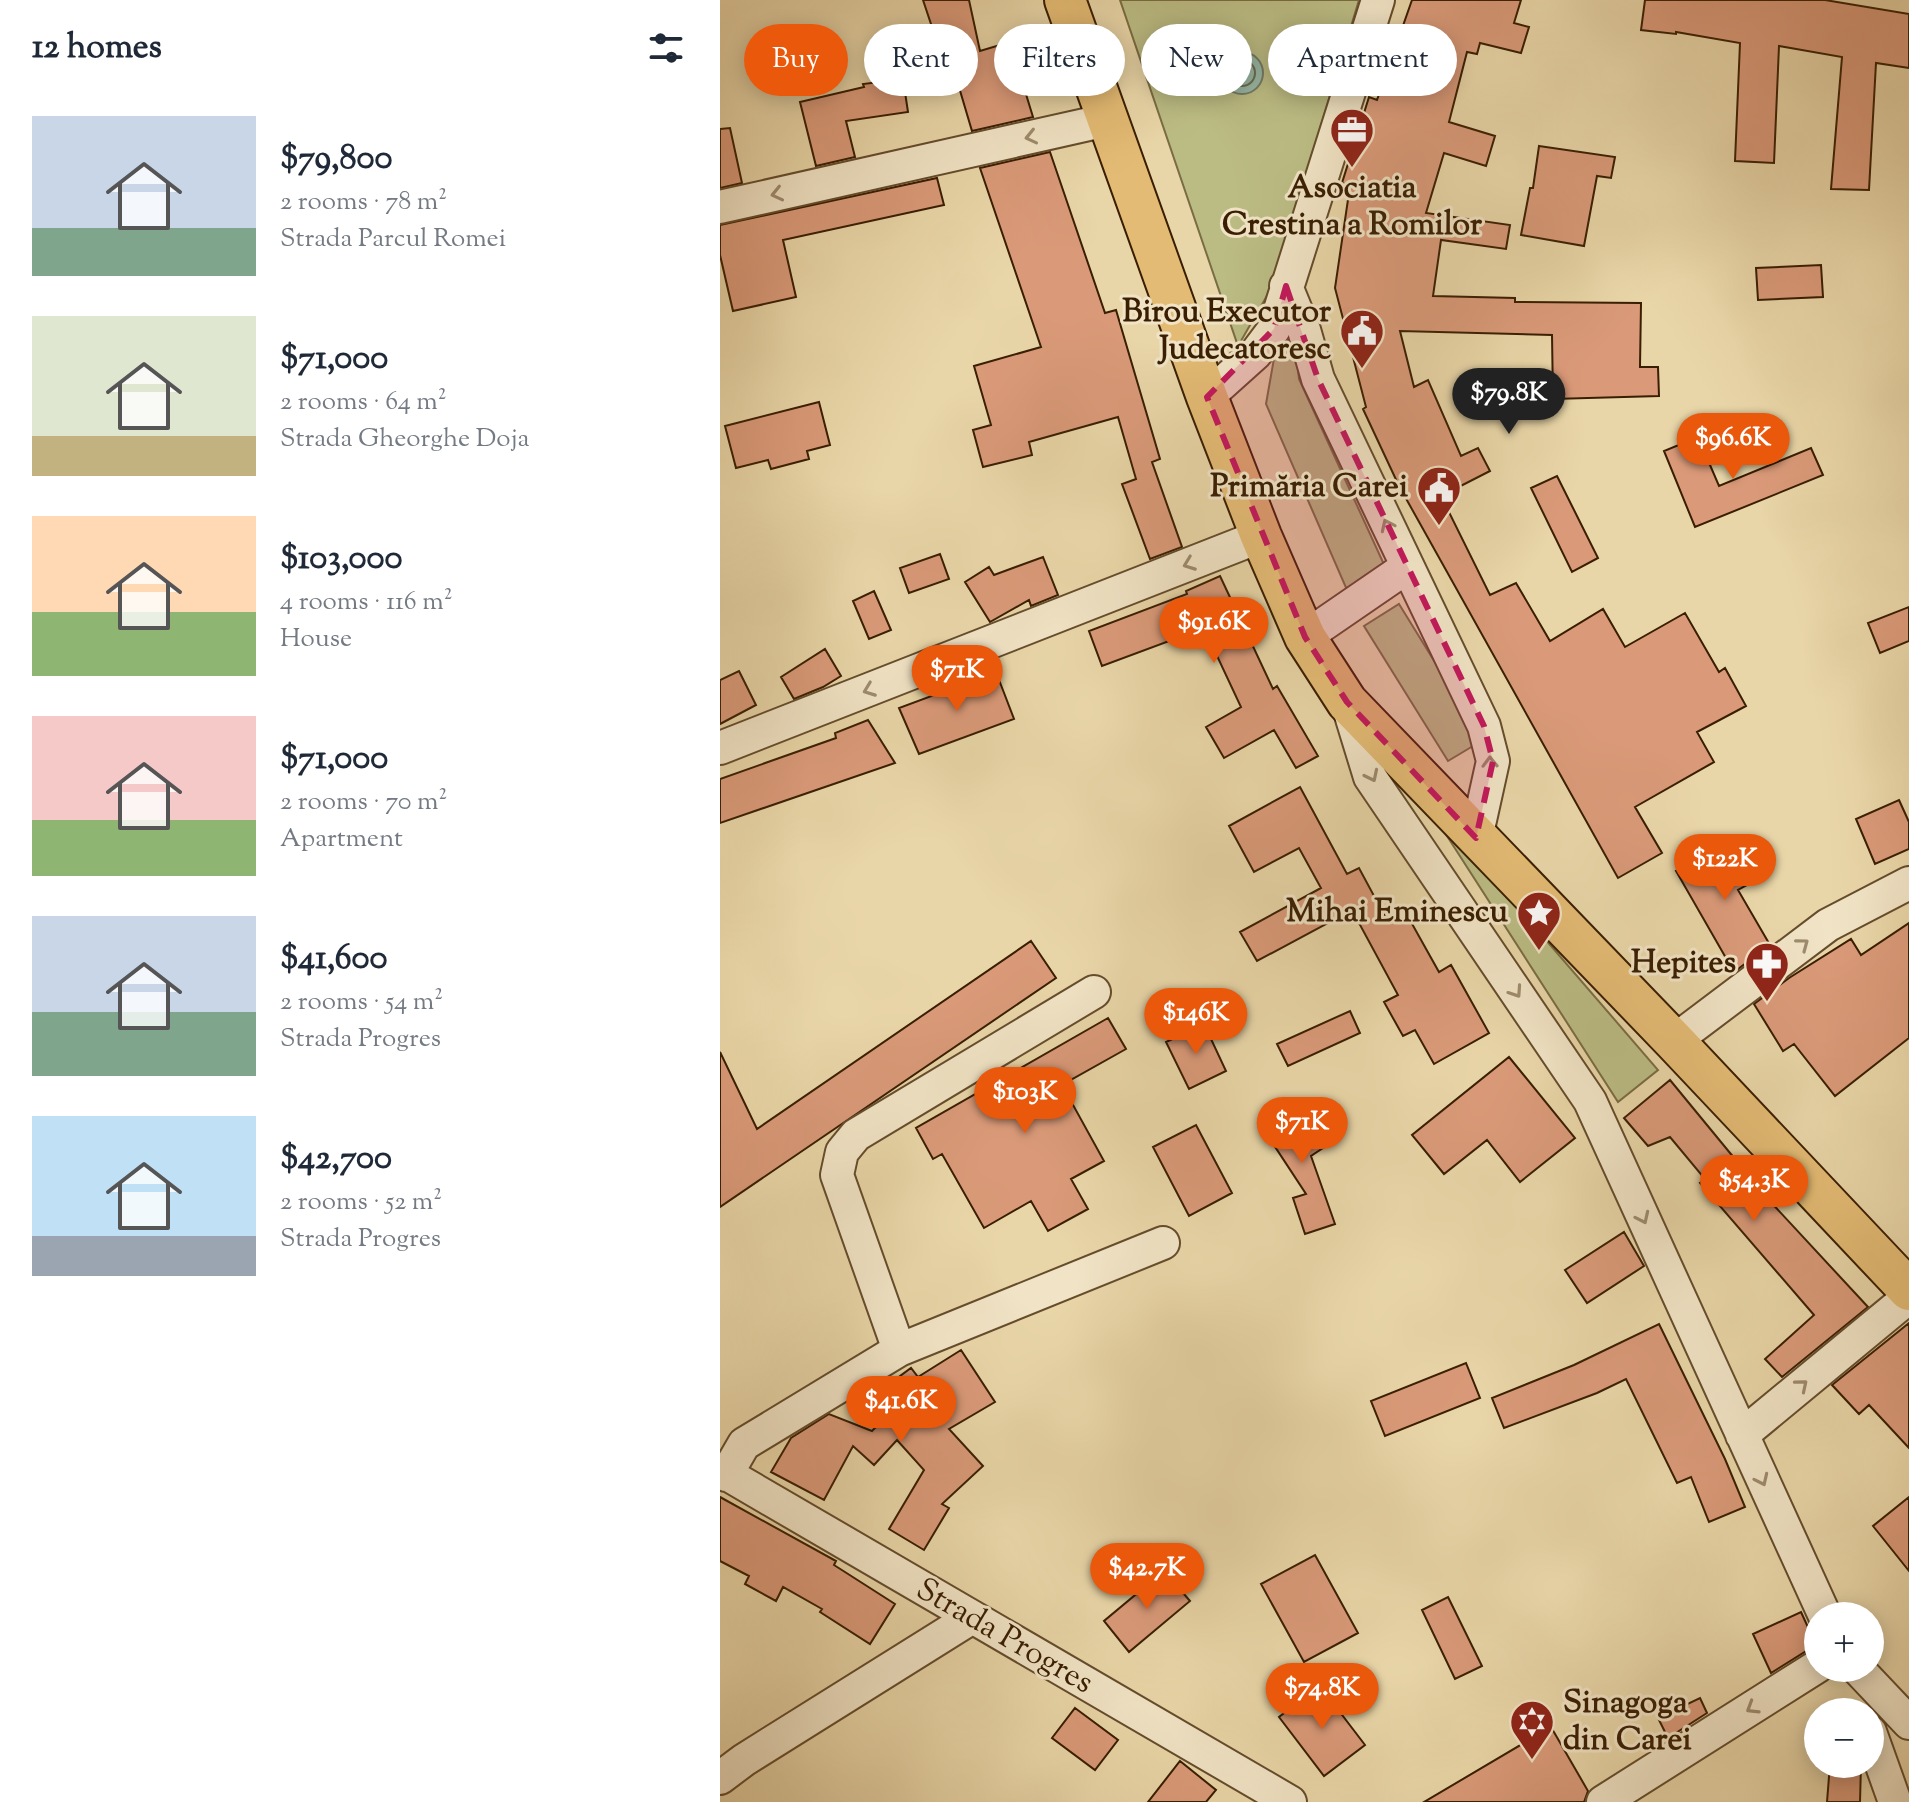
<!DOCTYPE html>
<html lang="en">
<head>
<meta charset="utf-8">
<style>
	body { margin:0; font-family:"Sorts Mill Goudy",serif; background:#f6f6f7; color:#1f2937; height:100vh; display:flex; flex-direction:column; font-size:30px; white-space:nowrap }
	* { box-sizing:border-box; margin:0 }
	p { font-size:26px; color:#747a83 }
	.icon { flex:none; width:44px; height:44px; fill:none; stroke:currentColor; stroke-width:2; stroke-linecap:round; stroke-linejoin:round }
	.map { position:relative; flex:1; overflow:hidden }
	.side { display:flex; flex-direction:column; background:#fff; width:720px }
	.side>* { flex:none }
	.top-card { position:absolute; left:24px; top:24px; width:760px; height:72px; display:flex; gap:16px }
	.tools { position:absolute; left:1084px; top:1602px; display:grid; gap:16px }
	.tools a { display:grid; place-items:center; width:80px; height:80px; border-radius:50%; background:#fff; box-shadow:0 4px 20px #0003; font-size:40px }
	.price { position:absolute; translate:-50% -68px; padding:0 18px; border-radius:28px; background:#ea580c; color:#fff; font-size:26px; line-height:52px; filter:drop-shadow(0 2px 4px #0008) }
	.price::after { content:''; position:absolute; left:50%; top:48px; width:24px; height:18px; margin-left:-12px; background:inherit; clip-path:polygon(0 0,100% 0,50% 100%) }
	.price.on { background:#222; color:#fff }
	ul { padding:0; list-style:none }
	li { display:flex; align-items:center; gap:24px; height:200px; padding:0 32px }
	li span { display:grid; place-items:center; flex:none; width:224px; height:160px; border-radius:0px; color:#555 }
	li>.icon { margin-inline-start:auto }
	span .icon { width:96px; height:96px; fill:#fffc; stroke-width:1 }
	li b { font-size:34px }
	h2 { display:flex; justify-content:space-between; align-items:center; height:96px; padding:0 32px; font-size:34px }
	.tag { padding:0 28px; border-radius:36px; background:#fff; box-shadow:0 4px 20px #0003; font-size:28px; line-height:72px }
	.tag.on { background:#ea580c; color:#fff }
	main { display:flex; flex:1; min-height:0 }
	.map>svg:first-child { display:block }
</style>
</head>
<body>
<main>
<section class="side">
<h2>12 homes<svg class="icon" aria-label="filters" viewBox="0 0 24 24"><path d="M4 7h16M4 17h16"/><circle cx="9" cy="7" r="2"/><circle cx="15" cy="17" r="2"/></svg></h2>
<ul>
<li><span style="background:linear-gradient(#c9d6e8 70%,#7fa58c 0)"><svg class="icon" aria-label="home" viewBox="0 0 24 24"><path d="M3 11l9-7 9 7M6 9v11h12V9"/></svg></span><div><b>$79,800</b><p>2 rooms · 78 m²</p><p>Strada Parcul Romei</p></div></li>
<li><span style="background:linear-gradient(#dfe7d0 75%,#c2b280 0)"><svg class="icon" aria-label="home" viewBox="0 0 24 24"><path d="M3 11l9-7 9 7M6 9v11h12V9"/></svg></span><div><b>$71,000</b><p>2 rooms · 64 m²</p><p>Strada Gheorghe Doja</p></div></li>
<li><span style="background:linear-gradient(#ffd9b3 60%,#8fb573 0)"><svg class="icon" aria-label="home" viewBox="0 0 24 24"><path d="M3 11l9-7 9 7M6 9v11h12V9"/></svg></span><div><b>$103,000</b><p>4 rooms · 116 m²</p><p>House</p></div></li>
<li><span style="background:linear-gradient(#f6c9c9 65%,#8fb573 0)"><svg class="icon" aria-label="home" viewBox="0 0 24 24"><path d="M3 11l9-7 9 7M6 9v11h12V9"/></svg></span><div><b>$71,000</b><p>2 rooms · 70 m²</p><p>Apartment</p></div></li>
<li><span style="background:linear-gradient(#c9d6e8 60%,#7fa58c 0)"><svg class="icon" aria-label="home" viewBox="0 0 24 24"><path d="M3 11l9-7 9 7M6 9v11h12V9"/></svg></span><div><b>$41,600</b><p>2 rooms · 54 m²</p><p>Strada Progres</p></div></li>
<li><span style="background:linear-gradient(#bfe0f5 75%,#9aa5b1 0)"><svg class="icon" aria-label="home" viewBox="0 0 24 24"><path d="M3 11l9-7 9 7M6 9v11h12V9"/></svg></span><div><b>$42,700</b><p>2 rooms · 52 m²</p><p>Strada Progres</p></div></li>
</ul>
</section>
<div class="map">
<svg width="1189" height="1802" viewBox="0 0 1189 1802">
	<rect width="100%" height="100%" fill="#e9d6a8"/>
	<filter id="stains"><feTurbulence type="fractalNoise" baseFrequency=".0025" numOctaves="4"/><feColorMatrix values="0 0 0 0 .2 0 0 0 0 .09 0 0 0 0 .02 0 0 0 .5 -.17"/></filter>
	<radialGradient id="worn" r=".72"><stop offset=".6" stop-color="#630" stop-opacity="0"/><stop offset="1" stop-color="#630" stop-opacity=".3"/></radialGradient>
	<path fill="#bbbc84" stroke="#7a6d43" stroke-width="2" d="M400,0H639L552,287L518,346Z
		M572,316L579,379L667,571L627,590L546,404L559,330Z
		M679,604L763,740L728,761L644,626Z
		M700,794L938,1070L898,1102Z"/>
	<path fill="#97b9a7" stroke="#717b65" stroke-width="2" d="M501 73a21 21 0 1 1 42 0a21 21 0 1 1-42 0Z"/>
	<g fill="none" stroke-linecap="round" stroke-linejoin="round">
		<path stroke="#686c54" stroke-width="2" d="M509 73a13 13 0 1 1 26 0a13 13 0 1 1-26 0Z"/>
	</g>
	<path fill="#da9a79" stroke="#391e02" stroke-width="2" d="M203,0H249L260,51L290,42L313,117L252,131L225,40L217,42Z
		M692,0H801L794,23L809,27L801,53L760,43L757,54L747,52L729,122L775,136L766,166L724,153L706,213L790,225L786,249L721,240L713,296L795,298V302L921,303L920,367H938L939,396L833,399L832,335L680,331L694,387L708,380L741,456L758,448L770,471L721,496L770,595L796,583L830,641L883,609L905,647L965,613L999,672L1005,668L1026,706L977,732L994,762L915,807L942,853L898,878L679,486L643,409L646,407L615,288L630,186L622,183L649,97L657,100Z
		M925,0H1105L1189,14V68L1156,63L1149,190L1111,189L1122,57L1059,46L1054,163L1015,161L1020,43L956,32V34L921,30Z
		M183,79L188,112L126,121L135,157L96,166L80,102L144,87L143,84Z
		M10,128L22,183L0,188V129Z
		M819,146L895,157L891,178L877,176L864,246L801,235L810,188H813Z
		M330,152L385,313L396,310L440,459L432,462L462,547L430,559L402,484L416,479L398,417L309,442L312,455L263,467L253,430L271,425L254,366L321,347L260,168Z
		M217,178L224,205L63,240L76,297L13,311L0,255V225Z
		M1101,265L1103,297L1038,300L1036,268Z
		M99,402L110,445L87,451L89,459L51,469L48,460L16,468L5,426Z
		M978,437L999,486L1091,448L1103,475L975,527L944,451Z
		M837,476L878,558L852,572L811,488Z
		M220,554L229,579L189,593L180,568Z
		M323,557L338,595L311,606L309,600L270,622L245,582L269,567L274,575Z
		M500,576L553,689L557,686L598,756L576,768L554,730L504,758L486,727L521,707L484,628L382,666L369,631L467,594L466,591Z
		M154,591L171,630L149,639L133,601Z
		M1189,607V641L1160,653L1148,623Z
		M105,649L121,676L103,687L74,699L61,677Z
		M19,671L36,705L0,724V680Z
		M276,672L294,719L199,754L179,708Z
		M148,720L175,763L0,823V779L116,738L115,733Z
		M580,787L627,874L639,868L668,922L686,913L719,972L731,965L769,1033L714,1064L695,1030L683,1036L664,1002L678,995L632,910L537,961L520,932L601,888L579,848L534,872L509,826Z
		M1179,800L1189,822V849L1155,864L1136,819Z
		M1013,839L1036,880L1018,890L1050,945L1014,972L956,871Z
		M1189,923V1038L1115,1096L1074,1044L1063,1051L1034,1004L1069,978L1131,939L1141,955Z
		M311,941L336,978L0,1207V1052L37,1129Z
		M630,1011L640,1033L568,1066L557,1044Z
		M388,1018L406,1049L342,1085L384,1161L351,1179L368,1209L328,1231L311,1201L264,1228L222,1154L213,1159L196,1128Z
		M484,1024L506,1071L469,1089L446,1042Z
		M789,1057L855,1138L800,1182L767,1140L724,1174L692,1135Z
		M950,1080L1047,1198L1148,1307L1062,1377L1045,1359L1094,1315L980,1183L985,1179L950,1137L928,1146L904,1118Z
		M577,1104L606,1146L591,1156L615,1224L585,1234L573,1198L586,1194L542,1127Z
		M476,1125L512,1193L469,1216L433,1147Z
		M904,1232L924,1266L867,1303L845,1270Z
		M1189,1323V1448L1149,1405L1139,1414L1112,1385Z
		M939,1324L1005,1459L1025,1507L989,1522L971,1477L957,1483L906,1379L877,1393L784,1428L772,1398L854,1365Z
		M241,1350L275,1402L229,1429L263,1466L222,1504L229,1508L204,1550L169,1529L204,1470L177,1440L154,1465L133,1446L104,1500L51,1472L71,1438L109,1414L152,1431L184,1398L172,1382L191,1368L198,1377Z
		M746,1363L760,1398L665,1436L651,1401Z
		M0,1497L116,1561L114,1565L175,1604L150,1644L100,1612L102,1609L63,1587L56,1601L25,1584L29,1576L0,1561Z
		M1189,1497V1571L1153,1526Z
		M595,1555L638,1633L584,1662L541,1584Z
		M444,1571L470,1601L409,1652L384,1621Z
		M728,1597L762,1666L735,1679L702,1610Z
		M1081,1612L1097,1647L1088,1650L1051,1673L1033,1634Z
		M600,1686L645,1745L604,1776L559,1717Z
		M980,1698L987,1713L948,1738L938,1718Z
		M355,1708L398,1740L375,1770L332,1738Z
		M831,1727L868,1791L864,1802H704Z
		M460,1761L496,1790L486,1802H428Z
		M1110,1764H1141L1140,1802H1107Z"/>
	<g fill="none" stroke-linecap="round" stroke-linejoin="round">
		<g stroke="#654c2c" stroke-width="36">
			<path id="minor" d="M0,207L387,120
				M566,286L584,330L598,379L764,726L773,761L756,838
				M487,397L536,353L554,329L658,0
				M585,637L687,567
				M627,702L650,777L870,1101L1105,1616
				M0,748L541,536
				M954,1041L1108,925L1189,883
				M179,1350L117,1175L122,1152L136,1135L374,992
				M1022,1435L1189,1297
				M0,1470L570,1802
				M6,1475L24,1444L179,1350L443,1243
				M1137,1668L1189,1723
				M1150,1732L1175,1802
				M0,1778L24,1760L251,1618
				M883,1802L1098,1666"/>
		</g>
		<g stroke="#391e02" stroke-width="44">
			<path id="major" d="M345,0L487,397L541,536L585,637L627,702L954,1041L1189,1290"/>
		</g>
		<use href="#minor" stroke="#f1e4c6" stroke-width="32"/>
		<use href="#major" stroke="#e4bb74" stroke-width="40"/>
	</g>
	<defs><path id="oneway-chevron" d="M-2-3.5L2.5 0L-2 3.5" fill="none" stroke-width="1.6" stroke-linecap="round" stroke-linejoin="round" transform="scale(2)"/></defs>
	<g stroke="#9e8b6e">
		<use href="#oneway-chevron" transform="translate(311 137) rotate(167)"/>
		<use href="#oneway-chevron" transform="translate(57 194) rotate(167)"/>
		<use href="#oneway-chevron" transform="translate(667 525) rotate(-115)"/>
		<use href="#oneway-chevron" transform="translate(469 564) rotate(159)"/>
		<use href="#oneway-chevron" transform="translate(149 690) rotate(159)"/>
		<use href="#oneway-chevron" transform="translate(770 762) rotate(-91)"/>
		<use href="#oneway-chevron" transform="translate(652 776) rotate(64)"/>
		<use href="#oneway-chevron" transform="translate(1083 944) rotate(-37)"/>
		<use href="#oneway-chevron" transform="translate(796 992) rotate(56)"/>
		<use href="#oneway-chevron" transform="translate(923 1218) rotate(65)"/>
		<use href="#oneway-chevron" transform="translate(1082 1385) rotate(-40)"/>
		<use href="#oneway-chevron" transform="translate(1042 1480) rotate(65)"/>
		<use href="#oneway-chevron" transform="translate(1032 1708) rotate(148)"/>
	</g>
	<path fill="#c2185b" fill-opacity="0.2" stroke="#c2185b" stroke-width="6" stroke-dasharray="16 10" stroke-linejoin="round" d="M566,286L598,379L764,726L773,761L756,838L627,702L585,637L487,397L554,329Z"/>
	<defs>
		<g id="office-pin" transform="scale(2.3)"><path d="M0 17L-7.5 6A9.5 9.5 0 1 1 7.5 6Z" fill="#8f2418" stroke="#f1e4c6"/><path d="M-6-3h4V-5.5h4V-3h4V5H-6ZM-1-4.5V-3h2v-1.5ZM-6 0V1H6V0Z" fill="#fff"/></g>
		<g id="civic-pin" transform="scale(2.3)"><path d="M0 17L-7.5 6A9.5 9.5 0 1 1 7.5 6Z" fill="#8f2418" stroke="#f1e4c6"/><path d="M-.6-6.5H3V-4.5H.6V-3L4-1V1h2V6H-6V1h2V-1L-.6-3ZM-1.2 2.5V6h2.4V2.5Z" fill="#fff"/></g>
		<g id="sight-pin" transform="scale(2.3)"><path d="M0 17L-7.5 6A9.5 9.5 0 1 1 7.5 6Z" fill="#8f2418" stroke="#f1e4c6"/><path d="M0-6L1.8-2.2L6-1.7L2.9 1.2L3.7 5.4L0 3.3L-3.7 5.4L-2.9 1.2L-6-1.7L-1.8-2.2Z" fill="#fff"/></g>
		<g id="pharmacy-pin" transform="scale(2.3)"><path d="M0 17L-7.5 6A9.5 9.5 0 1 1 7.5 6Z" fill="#8f2418" stroke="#f1e4c6"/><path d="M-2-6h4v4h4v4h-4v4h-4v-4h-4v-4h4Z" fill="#fff"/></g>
		<g id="synagogue-pin" transform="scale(2.3)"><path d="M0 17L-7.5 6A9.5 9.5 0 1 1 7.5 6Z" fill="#8f2418" stroke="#f1e4c6"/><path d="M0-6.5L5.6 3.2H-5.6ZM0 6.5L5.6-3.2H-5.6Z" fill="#fff"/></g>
	</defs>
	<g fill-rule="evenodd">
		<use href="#office-pin" x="632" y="130"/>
		<use href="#civic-pin" x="642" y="331"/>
		<use href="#civic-pin" x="719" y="488"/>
		<use href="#sight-pin" x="819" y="913"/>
		<use href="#pharmacy-pin" x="1047" y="964"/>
		<use href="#synagogue-pin" x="812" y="1722"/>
	</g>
	<g text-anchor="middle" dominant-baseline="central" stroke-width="6" stroke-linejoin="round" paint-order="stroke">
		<g font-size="32" font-weight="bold" fill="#391e02" stroke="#f1e4c6" text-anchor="end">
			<text x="632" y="189" text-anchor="middle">Asociatia<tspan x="632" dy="37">Crestina a Romilor</tspan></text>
			<text x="611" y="313">Birou Executor<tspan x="611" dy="37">Judecatoresc</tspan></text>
			<text x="688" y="488">Primăria Carei</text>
			<text x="788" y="913">Mihai Eminescu</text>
			<text x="1016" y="964">Hepites</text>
			<text x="843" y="1704" text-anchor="start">Sinagoga<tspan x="843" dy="37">din Carei</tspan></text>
		</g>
		<g font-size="32" fill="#391e02" stroke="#f1e4c6">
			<text transform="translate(284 1637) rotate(30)">Strada Progres</text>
		</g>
	</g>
	<rect width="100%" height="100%" filter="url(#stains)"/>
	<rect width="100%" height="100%" fill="url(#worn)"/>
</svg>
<div class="tools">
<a>+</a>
<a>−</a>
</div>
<b class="price on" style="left:789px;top:436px">$79.8K</b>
<b class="price" style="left:1013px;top:481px">$96.6K</b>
<b class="price" style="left:494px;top:665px">$91.6K</b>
<b class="price" style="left:237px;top:713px">$71K</b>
<b class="price" style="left:1005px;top:902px">$122K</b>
<b class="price" style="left:476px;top:1056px">$146K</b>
<b class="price" style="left:305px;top:1135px">$103K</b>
<b class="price" style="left:582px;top:1165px">$71K</b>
<b class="price" style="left:1034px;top:1223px">$54.3K</b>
<b class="price" style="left:181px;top:1444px">$41.6K</b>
<b class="price" style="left:427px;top:1611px">$42.7K</b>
<b class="price" style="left:602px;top:1731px">$74.8K</b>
<div class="top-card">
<a class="tag on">Buy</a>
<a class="tag">Rent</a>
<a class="tag">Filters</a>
<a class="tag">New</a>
<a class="tag">Apartment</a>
</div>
</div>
</main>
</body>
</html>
